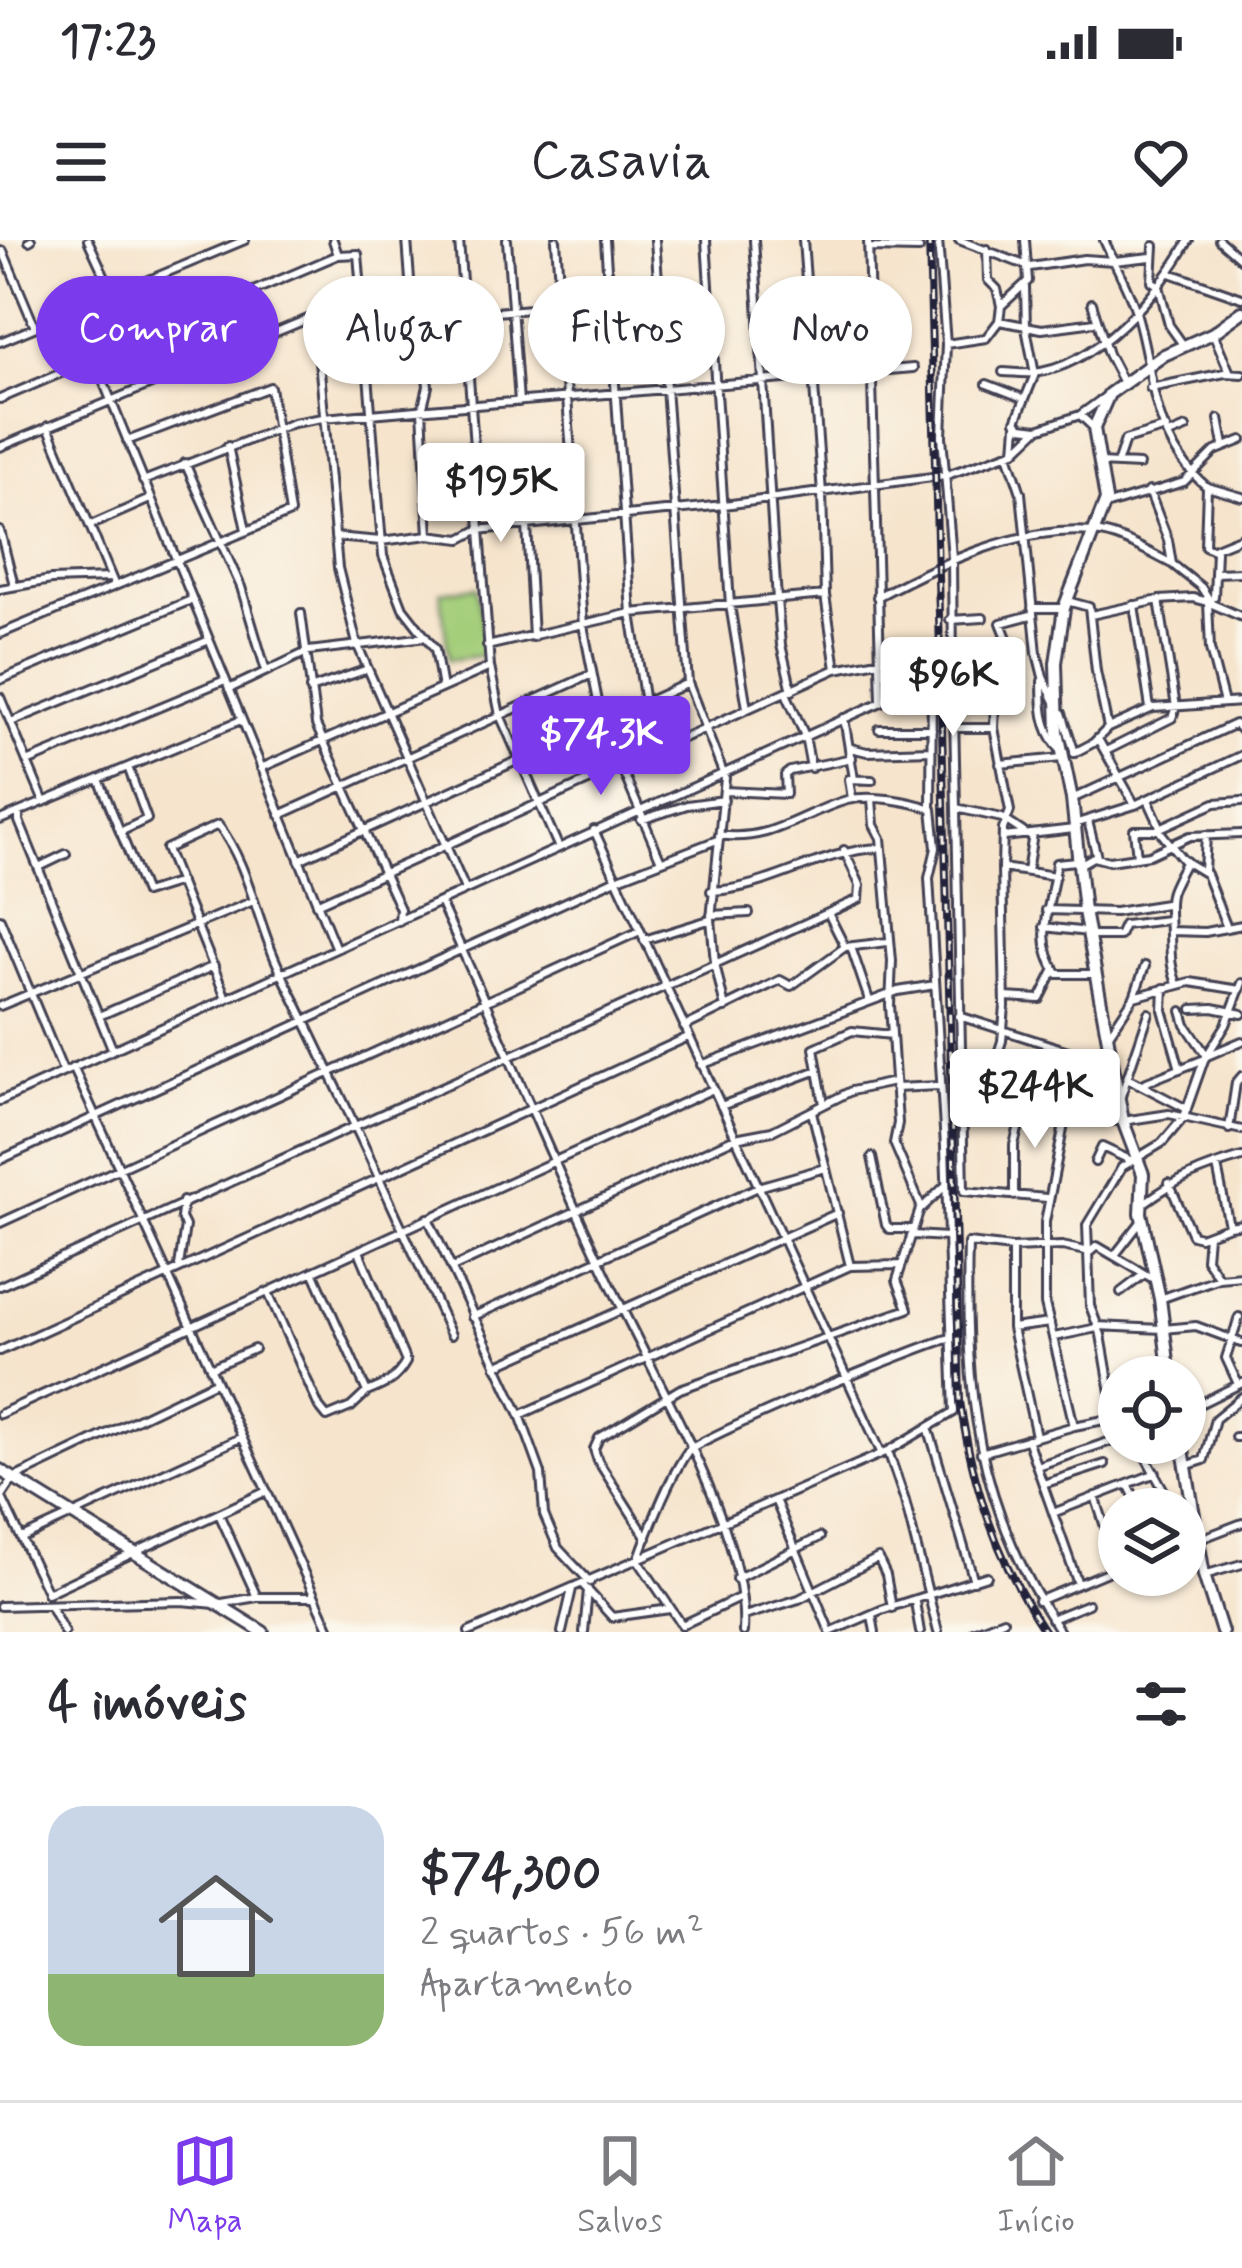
<!DOCTYPE html>
<html lang="pt">
<head>
<meta charset="utf-8">
<style>
	body { margin:0; font-family:Mynerve,sans-serif; background:#f7f7f7; color:#2b2b33; height:100vh; display:flex; flex-direction:column; font-size:45px; white-space:nowrap }
	* { box-sizing:border-box; margin:0 }
	p { font-size:39px; color:#7c7c81 }
	.icon { flex:none; width:66px; height:66px; fill:none; stroke:currentColor; stroke-width:2; stroke-linecap:round; stroke-linejoin:round }
	.map { position:relative; height:1392px; overflow:hidden }
	.details { display:flex; flex-direction:column; background:#fff; flex:1 }
	.details>* { flex:none }
	.top-card { position:absolute; left:36px; top:36px; width:1170px; height:108px; display:flex; gap:24px }
	.controls { position:absolute; left:1098px; top:1116px; display:grid; gap:24px }
	.controls a { display:grid; place-items:center; width:108px; height:108px; border-radius:50%; background:#fff; box-shadow:0 3px 9px #0004; font-size:60px }
	.price { position:absolute; translate:-50% -102px; padding:0 27px; border-radius:12px; background:#fff; color:#222; font-size:39px; line-height:78px; filter:drop-shadow(0 3px 6px #0008) }
	.price::after { content:''; position:absolute; left:50%; top:72px; width:36px; height:27px; margin-left:-18px; background:inherit; clip-path:polygon(0 0,100% 0,50% 100%) }
	.price.current { background:#7c3aed; color:#fff }
	ul { padding:0; list-style:none }
	li { display:flex; align-items:center; gap:36px; height:300px; padding:0 48px }
	li span { display:grid; place-items:center; flex:none; width:336px; height:240px; border-radius:36px; color:#555 }
	li>.icon { margin-inline-start:auto }
	span .icon { width:144px; height:144px; fill:#fffc; stroke-width:1 }
	li b { font-size:51px }
	h2 { display:flex; justify-content:space-between; align-items:center; height:144px; padding:0 48px; font-size:51px }
	.chip { padding:0 42px; border-radius:54px; background:#fff; box-shadow:0 3px 9px #0004; font-size:42px; line-height:108px }
	.chip.current { background:#7c3aed; color:#fff }
	.status { display:flex; justify-content:space-between; align-items:center; height:84px; padding:0 60px; background:#fff; direction:ltr }
	.status svg { height:33px; fill:currentColor }
	header { display:flex; justify-content:space-between; align-items:center; height:156px; padding:0 48px; background:#fff; font-size:54px; font-weight:600 }
	.dock { display:flex; justify-content:space-around; align-items:center; height:168px; border-top:3px solid #e1e1e2; background:#fff; font-size:33px; color:#7c7c81 }
	.dock a { display:grid; justify-items:center; gap:6px }
	.dock .current { color:#7c3aed }
	.map>svg:first-child { display:block }
</style>
</head>
<body>
<div class="status"><b>17:23</b><svg viewBox="0 0 49 12"><path d="M0 12V9h3v3zM5 12V6h3v6zM10 12V3h3v9zM15 12V0h3v12zM26 1h20v11H26zM47 4h2v5h-2z"/></svg></div>
<header><svg class="icon" aria-label="menu" viewBox="0 0 24 24"><path d="M4 6h16M4 12h16M4 18h16"/></svg>Casavia<svg class="icon" aria-label="heart" viewBox="0 0 24 24"><path d="M12 20l-8-8c-3-5 5-10 8-4 3-6 11-1 8 4z"/></svg></header>
<div class="map">
<svg width="1242" height="1392" viewBox="0 0 1242 1392">
	<rect width="100%" height="100%" fill="#fbf7ec"/>
	<filter id="ink" filterUnits="userSpaceOnUse"><feTurbulence type="fractalNoise" baseFrequency=".00833" numOctaves="2"/><feDisplacementMap in="SourceGraphic" scale="24" xChannelSelector="R" yChannelSelector="G"/><feConvolveMatrix kernelMatrix="1 2 1 2 8 2 1 2 1" color-interpolation-filters="sRGB"/></filter>
	<filter id="wash" filterUnits="userSpaceOnUse"><feTurbulence type="fractalNoise" baseFrequency=".004" numOctaves="4" result="noise"/><feDisplacementMap in="SourceGraphic" scale="48" xChannelSelector="R" yChannelSelector="G"/><feGaussianBlur stdDeviation="2.7" result="paint"/><feColorMatrix in="noise" values="0 0 0 0 0 0 0 0 0 0 0 0 0 0 0 0 0 1.4 0 .05"/><feComposite in="paint" operator="in"/></filter>
	<g filter="url(#wash)">
		<rect width="100%" height="100%" fill="#f6e4cc"/>
		<path fill="#a4ce7a" stroke="#63785a" stroke-width="3" d="M477,347L486,415L449,420L440,352Z"/>
	</g>
	<g filter="url(#ink)">
		<g fill="none" stroke-linecap="round" stroke-linejoin="round">
			<g stroke="#423f51" stroke-width="12">
				<path id="street" d="M88,0L113,54
					M333,0L338,15
					M407,0L413,80
					M459,0L490,427L500,475L559,608
					M507,0L519,162
					M556,0L583,385L602,482L661,621
					M605,0L631,373L644,457L640,466
					M655,0L688,443L725,538L711,679L715,723L725,768
					M706,0L730,365L747,468
					M754,0L777,360L781,405L792,451
					M803,0L822,253L825,355L836,429
					M868,0L881,460
					M959,0L1030,27L1084,19L1114,21L1151,17
					M1104,0C1114,23 1127,45 1135,69C1156,134 1147,196 1207,247
					M1219,0L1242,20
					M29,1L31,0
					M1154,6L1152,41L1159,46L1169,85L1184,106
					M869,8L919,9
					M987,9L988,40L997,49L1001,66
					M3,11L34,85
					M1170,33L1242,58
					M1025,47L1026,88L1035,134L1016,181L1022,187L1038,189
					M1092,63L1108,114L1123,143
					M74,70L336,709
					M315,76L338,328L357,404L465,649
					M999,81L1001,66L1028,41L1025,0
					M365,83L708,54
					M1213,93L1230,133
					M0,102L245,0
					M946,104L986,98L999,81L1042,89L1095,82
					M1003,132C1012,132 1023,134 1032,133C1095,128 1161,52 1189,0
					M987,144L1023,158
					M1150,148L1225,133L1242,134
					M0,159L338,15L358,14L383,316L403,368L435,409L442,448
					M1080,175L1106,156
					M1219,179L1224,205
					M48,186L115,346
					M1169,195L1186,188
					M228,206L246,290
					M0,207L363,56
					M1015,211L1017,185
					M1008,214L1021,253L1037,413L1043,437L1055,462
					M185,223L241,347L266,431
					M1099,223L1139,225
					M1117,224L1125,200L1166,188
					M143,241L293,183L323,178L913,128
					M523,249L573,244
					M1149,251L1168,300L1172,324L1201,347L1212,364L1242,377
					M1105,266L1184,242L1215,211L1242,200
					M91,285L150,259
					M527,285L533,397
					M0,291L14,345
					M429,295L422,170L428,146L425,120L437,100V79
					M335,297L381,301L429,295L461,299L478,290L724,265L947,235L1015,211L1038,189L1080,175L1094,188
					M1215,308L1242,297
					M1215,333L1242,332
					M0,349L51,340L110,338
					M877,357C939,324 1019,285 1093,292C1120,294 1148,312 1172,324
					M1214,357L1216,311L1205,306L1207,247L1242,257
					M1159,360L1193,358L1208,362
					M1067,361L1089,367L1096,431L1108,488L1093,503L1074,513
					M1208,362L1210,409L1224,463
					M1134,365L1150,468
					M1032,368H1063
					M301,373L316,485L400,669L399,681
					M1091,375L1159,360L1176,467L1172,478L1106,511
					M950,380L983,378
					M0,394L290,273L270,147L127,201
					M487,406L631,373L825,355
					M997,417L953,426L964,951L1047,958
					M0,440L191,360
					M1042,441C1042,466 1042,487 1058,507
					M229,449L309,411L426,397
					M310,449L368,429
					M786,453L805,496L811,528
					M0,457L44,562
					M1062,473L1075,513
					M844,478L854,539
					M11,482L207,401
					M956,488H994
					M1108,488L1153,468L1242,462
					M879,489H932
					M851,508L867,512L931,510
					M27,522L225,440
					M1000,524L1062,518
					M261,528L488,428
					M99,539L145,653L180,642
					M725,551L786,554L785,535L790,531L852,518
					M852,559L849,539L872,540
					M1072,559L1235,484L1242,491
					M1149,562L1160,586
					M1135,565L1242,515
					M931,567L932,439
					M956,568L1002,578L1023,592
					M19,572V581L112,808
					M280,575L592,434
					M0,580L241,480
					M641,580L687,565L724,560
					M1088,581L1097,617
					M1074,584L1135,565L1098,499
					M594,590L881,1212
					M120,592L147,579L128,527
					M1004,597L1074,589
					M1137,617L1134,590H1157
					M299,620L688,443
					M1076,621L1056,623C1053,661 1032,699 1058,734H1094
					M1081,624L1093,617L1109,621L1149,615L1190,596L1242,594
					M39,627L66,614
					M1002,628L1055,636
					M1204,631L1206,595
					M1027,632L1033,594
					M711,651C771,649 820,610 880,608
					M440,662C503,797 557,936 623,1070C665,1157 749,1297 743,1392
					M316,664L836,429L930,411
					M1046,670L1115,672L1166,664
					M828,673L845,707
					M711,675L749,673
					M0,679L63,831
					M1044,687L1088,692
					M1227,688L1206,634L1183,620L1158,589L1215,563L1242,561
					M1170,691L1205,692L1242,685
					M1089,696H1119L1124,685L1167,680
					M644,700L709,680
					M851,707L869,760
					M1177,744C1170,726 1171,715 1170,696C1169,655 1164,660 1186,621
					M1164,748L1163,770L1180,829
					M1005,757L1040,759L1054,731
					M1134,757L1190,742L1240,750
					M226,758L166,609L218,585C248,622 258,685 279,728C339,849 395,972 451,1095
					M0,766L251,662
					M1193,769L1213,768L1242,774
					M1182,771L1186,785L1207,816L1242,801
					M99,776L214,726
					M959,776L1112,825
					M684,787L780,740L791,746L845,707L888,702
					M1108,796L1134,757L1145,726
					M701,825L898,751L935,745
					M73,827L331,1392
					M1129,839L1187,869
					M1139,845L1202,820
					M895,848L939,846
					M962,850L1047,867L1087,880L1123,881L1169,874L1242,890
					M985,853L1002,801L1005,766L1002,628L1003,589L1010,571L994,488L997,417L1011,408L1001,383L1031,375
					M1121,856L1149,773
					M0,861L932,439L953,426L952,318L942,196L946,104L938,0
					M824,864L814,808L852,791L892,795
					M1040,865L1042,833
					M721,866L818,830
					M812,872L850,1026
					M1229,889L1236,843L1242,836
					M872,917L886,985L889,989H913
					M0,920L616,639L717,600
					M1095,922L1102,907L1130,920
					M1217,926L1229,986L1242,984
					M1169,943L1192,995L1200,997L1229,986
					M1014,956V905L1025,862
					M1144,963C1179,938 1201,929 1242,917
					M921,969L946,945
					M428,978L520,1175L541,1233L544,1275L558,1308L590,1342
					M0,983L640,691
					M913,995L947,997
					M1208,995L1206,1019L1219,1038
					M1012,1008V1088L1036,1196
					M1115,1015L1140,983
					M179,1026L185,986L181,978L183,961
					M452,1028L735,898L772,891L851,851L894,842
					M313,1031L367,1152C385,1145 396,1140 406,1122L359,1011
					M0,1046L859,659L860,645L844,610
					M268,1052L319,1167L327,1177L351,1167L367,1152
					M1121,1052L1142,1036
					M1160,1059L1219,1038L1242,1036
					M472,1077L758,947L825,928
					M1097,1086L1163,1089L1196,1086L1242,1103
					M1012,1088L1050,1083
					M1054,1097L1097,1088
					M0,1111L688,797
					M496,1126L838,973
					M210,1128L254,1109
					M1238,1144L1226,1118L1239,1077
					M1119,1171L1112,1158L1101,1095L1090,1066L1087,985L1122,927L1162,903L1184,877L1204,820L1226,785L1242,743
					M1185,1171L1242,1143
					M0,1174L713,849
					M520,1175L850,1026L901,1025
					M1074,1186L1045,1064V982L1078,812
					M929,1190L974,1341
					M1235,1197H1242
					M1027,1199L1078,1344
					M1138,1203L1174,1269
					M888,1211L905,1261L938,1392
					M981,1213L1074,1186L1119,1177
					M1037,1226L1114,1200
					M1185,1226L1204,1220L1215,1179L1242,1157
					M1043,1244L1105,1224
					M1128,1244L1140,1269
					M1,1256L47,1352
					M1095,1256L1118,1327
					M0,1259L14,1238L215,1142
					M776,1262L830,1392
					M1053,1273L1156,1233
					M219,1274L257,1357
					M22,1298L240,1198
					M647,1298L598,1221L594,1209L599,1198L680,1149L908,1069L897,1040L921,966L894,903L898,883L890,765L892,721L881,598L874,585L872,559
					M1185,1305L1242,1283
					M1204,1335L1242,1324
					M736,1339L820,1297
					M583,1345L612,1377L670,1369
					M47,1353L267,1251
					M741,1357L682,1385L638,1320C650,1287 668,1239 688,1211C698,1198 925,1103 951,1098
					M1038,1361L1119,1327
					M915,1362L920,1392
					M50,1365L64,1392
					M0,1366L181,1361L216,1364L257,1357H314
					M872,1375L875,1392
					M744,1376L799,1359L878,1318L886,1335L892,1368
					M1051,1379L1088,1364
					M469,1392L888,1211L954,1172L945,907L929,638L936,608L932,569C909,561 872,554 847,560C801,573 770,603 719,595
					M562,1392L572,1349
					M584,1392L588,1350
					M830,1392L881,1370L987,1336
					M973,1392L1003,1380
					M1060,1392C976,1266 964,1151 968,1003L1012,1008L1062,1006L1090,1012L1097,1006L1155,1040"/>
			</g>
			<g stroke="#423f51" stroke-width="16">
				<path id="secondary" d="M1170,1137L1160,1059L1141,973L1143,934L1123,881L1084,671L1072,559L1058,492L1056,423L1064,368L1106,260L1094,188L1109,154L1164,115L1213,93L1242,72
					M1182,1203L1204,1335L1222,1392
					M0,1230L263,1392"/>
			</g>
			<use href="#street" stroke="#fff" stroke-width="6"/>
			<use href="#secondary" stroke="#fff" stroke-width="10"/>
			<g stroke="#22223b" stroke-width="8">
				<path id="rail" d="M929,0L960,1161C972,1245 997,1321 1045,1392"/>
			</g>
			<use href="#rail" stroke="#fbf7ec" stroke-width="3" stroke-dasharray="9" stroke-linecap="butt"/>
		</g>
	</g>
</svg>
<div class="controls">
<a><svg class="icon" aria-label="locate" viewBox="0 0 24 24"><circle cx="12" cy="12" r="6"/><path d="M12 2v4M12 18v4M2 12h4M18 12h4"/></svg></a>
<a><svg class="icon" aria-label="layers" viewBox="0 0 24 24"><path d="M12 4l9 5-9 5-9-5zM3 14l9 5 9-5"/></svg></a>
</div>
<b class="price" style="left:501px;top:305px">$195K</b>
<b class="price" style="left:953px;top:499px">$96K</b>
<b class="price current" style="left:601px;top:558px">$74.3K</b>
<b class="price" style="left:1035px;top:911px">$244K</b>
<div class="top-card">
<a class="chip current">Comprar</a>
<a class="chip">Alugar</a>
<a class="chip">Filtros</a>
<a class="chip">Novo</a>
</div>
</div>
<section class="details">
<h2>4 imóveis<svg class="icon" aria-label="filters" viewBox="0 0 24 24"><path d="M4 7h16M4 17h16"/><circle cx="9" cy="7" r="2"/><circle cx="15" cy="17" r="2"/></svg></h2>
<ul>
<li><span style="background:linear-gradient(#c9d6e8 70%,#8fb573 0)"><svg class="icon" aria-label="home" viewBox="0 0 24 24"><path d="M3 11l9-7 9 7M6 9v11h12V9"/></svg></span><div><b>$74,300</b><p>2 quartos · 56 m²</p><p>Apartamento</p></div></li>
</ul>
</section>
<nav class="dock">
<a class="current"><svg class="icon" aria-label="map" viewBox="0 0 24 24"><path d="M3 6l6-2 6 2 6-2v14l-6 2-6-2-6 2zM9 4v14M15 6v14"/></svg>Mapa</a>
<a><svg class="icon" aria-label="saved" viewBox="0 0 24 24"><path d="M7 4h10v16l-5-4-5 4z"/></svg>Salvos</a>
<a><svg class="icon" aria-label="home" viewBox="0 0 24 24"><path d="M3 11l9-7 9 7M6 9v11h12V9"/></svg>Início</a>
</nav>
</body>
</html>
